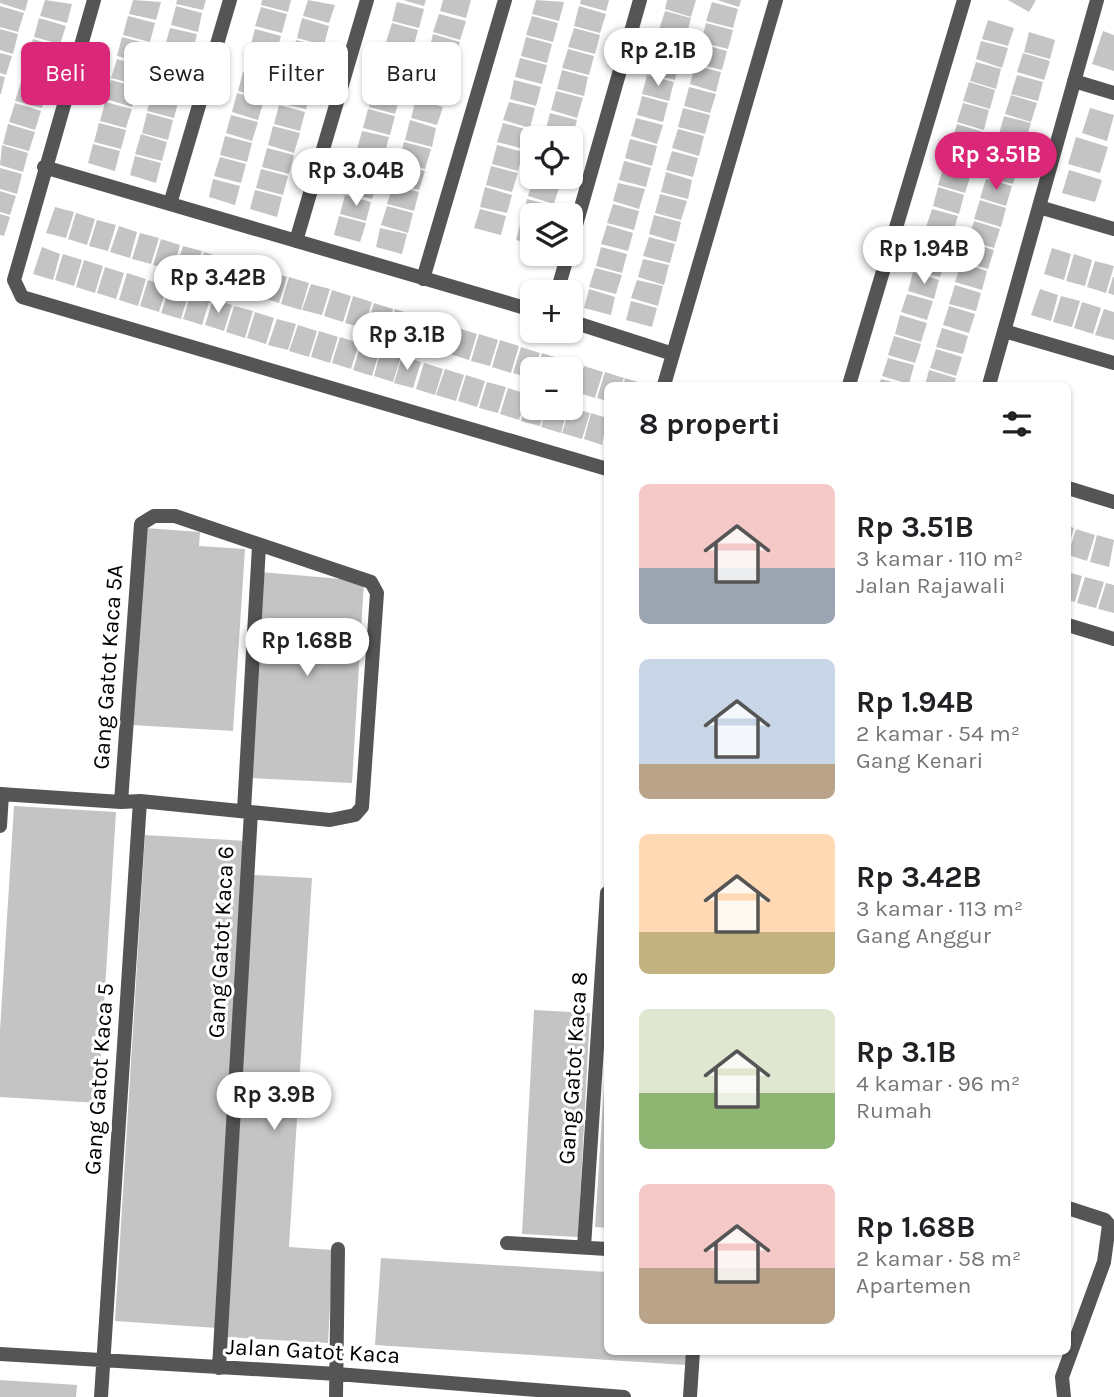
<!DOCTYPE html>
<html lang="id">
<head>
<meta charset="utf-8">
<style>
	body { margin:0; font-family:Karla,sans-serif; background:#f2f2f2; color:#202124; height:100vh; display:flex; flex-direction:column; font-size:26px; white-space:nowrap }
	* { box-sizing:border-box; margin:0 }
	p { font-size:23px; color:#757577 }
	.icon { flex:none; width:38px; height:38px; fill:none; stroke:currentColor; stroke-width:2; stroke-linecap:round; stroke-linejoin:round }
	.map { position:relative; flex:1; overflow:hidden }
	.drawer { position:absolute; left:604px; top:382px; width:467px; height:973px; display:flex; flex-direction:column; background:#fff; border-radius:10px; box-shadow:0 2px 5px #0004 }
	.drawer>* { flex:none }
	.top-card { position:absolute; left:21px; top:42px; width:478px; height:63px; display:flex; gap:14px }
	.buttons { position:absolute; left:520px; top:126px; display:grid; gap:14px }
	.buttons a { display:grid; place-items:center; width:63px; height:63px; border-radius:10px; background:#fff; box-shadow:0 2px 5px #0004; font-size:35px }
	.price { position:absolute; translate:-50% -60px; padding:0 16px; border-radius:24px; background:#fff; color:#222; font-size:23px; line-height:46px; filter:drop-shadow(0 2px 4px #0008) }
	.price::after { content:''; position:absolute; left:50%; top:42px; width:21px; height:16px; margin-left:-10px; background:inherit; clip-path:polygon(0 0,100% 0,50% 100%) }
	.price.on { background:#db2777; color:#fff }
	ul { padding:0; list-style:none }
	li { display:flex; align-items:center; gap:21px; height:175px; padding:0 35px }
	li span { display:grid; place-items:center; flex:none; width:196px; height:140px; border-radius:10px; color:#555 }
	li>.icon { margin-inline-start:auto }
	span .icon { width:84px; height:84px; fill:#fffc; stroke-width:1 }
	li b { font-size:30px }
	h2 { display:flex; justify-content:space-between; align-items:center; height:84px; padding:0 35px; font-size:30px }
	.pill { padding:0 24px; border-radius:10px; background:#fff; box-shadow:0 2px 5px #0004; font-size:24px; line-height:63px }
	.pill.on { background:#db2777; color:#fff }
	.map>svg:first-child { display:block }
</style>
</head>
<body>
<div class="map">
<svg width="1114" height="1397" viewBox="0 0 1114 1397">
	<rect width="100%" height="100%" fill="#fff"/>
	<path fill="#c4c4c4" d="M0,0H28L25,11L0,3Z
		M45,0L72,4L67,23L40,16Z
		M133,0L161,2L156,20L129,14Z
		M177,0H206L203,10L176,4Z
		M262,0H291L288,12L261,5Z
		M308,0L335,5L329,23L303,16Z
		M403,0H426L424,6Z
		M443,0H471L466,18L440,11Z
		M536,0L564,2L559,21L532,14Z
		M581,0H609L606,11L580,4Z
		M667,0H696L691,17L665,9Z
		M717,0H741L739,7Z
		M1008,0H1036L1029,12Z
		M397,2L424,9L419,28L392,21Z
		M712,2L738,9L733,28L706,21Z
		M0,6L24,13L18,32L0,27Z
		M176,6L202,13L198,32L171,25Z
		M579,6L606,14L600,33L574,26Z
		M261,7L287,14L282,33L255,26Z
		M665,11L691,18L686,37L659,30Z
		M439,14L466,21L460,40L433,32Z
		M128,16L155,23L150,42L123,35Z
		M532,16L558,23L553,42L526,35Z
		M39,18L66,26L60,44L34,37Z
		M302,18L329,26L324,45L297,38Z
		M988,20L1014,28L1008,46L982,39Z
		M392,23L418,30L413,49L386,42Z
		M706,23L733,30L728,49L701,42Z
		M170,28L197,34L192,54L165,46Z
		M574,28L600,35L595,54L568,47Z
		M0,29L18,34L13,54L0,50Z
		M255,29L281,36L276,55L250,48Z
		M1103,31L1114,35V71L1092,64Z
		M659,32L685,40L680,59L653,52Z
		M1029,32L1055,40L1050,59L1024,52Z
		M433,34L460,42L455,61L428,54Z
		M122,37L149,44L144,64L117,56Z
		M526,37L552,44L547,63L521,56Z
		M33,39L59,47L54,66L28,58Z
		M296,40L323,47L318,67L291,59Z
		M981,41L1008,48L1002,68L976,59Z
		M386,44L412,51L407,70L380,63Z
		M701,44L727,51L722,70L695,63Z
		M164,49L191,56L186,75L159,68Z
		M568,49L594,56L589,75L562,68Z
		M249,50L276,57L270,76L244,69Z
		M0,53L12,56L6,75L0,73Z
		M1023,53L1050,61L1044,80L1017,72Z
		M653,54L679,61L675,80L648,73Z
		M428,56L454,63L449,82L422,75Z
		M520,58L547,65L542,84L515,77Z
		M117,59L143,66L138,85L111,78Z
		M27,61L53,69L48,87L21,80Z
		M290,62L317,69L312,88L285,81Z
		M976,62L1001,69L996,89L970,81Z
		M380,66L406,73L401,92L375,85Z
		M695,66L721,72L716,92L690,84Z
		M159,70L185,78L180,97L153,90Z
		M562,70L588,77L584,96L557,89Z
		M243,72L269,79L264,98L238,91Z
		M647,75L674,82L669,101L642,94Z
		M1017,75L1043,82L1038,101L1011,94Z
		M0,76L5,77L1,94H0Z
		M422,78L448,85L443,104L417,97Z
		M111,80L137,87L132,107L106,99Z
		M514,80L541,87L536,106L510,99Z
		M21,82L47,90L42,108L15,101Z
		M969,82L995,90L990,109L963,101Z
		M285,83L311,91L306,109L279,103Z
		M374,87L401,94L395,114L369,107Z
		M689,87L716,94L710,113L684,106Z
		M556,91L583,98L577,118L551,110Z
		M153,92L179,99L174,118L147,111Z
		M237,93L264,100L258,120L232,112Z
		M1011,95L1037,103L1031,122L1005,114Z
		M642,96L668,103L663,122L637,115Z
		M416,99L443,107L437,125L411,118Z
		M105,102L132,109L126,128L100,121Z
		M509,102L535,108L530,128L503,120Z
		M15,103L41,111L35,130L9,122Z
		M963,103L989,110L984,130L957,122Z
		M279,105L305,112L300,131L274,124Z
		M683,108L710,115L705,134L678,127Z
		M1090,108L1114,115L1107,141L1082,133Z
		M368,109L395,116L390,135L363,128Z
		M147,113L173,120L168,140L142,133Z
		M550,113L577,120L572,138L545,133Z
		M231,115L258,122L252,141L226,133Z
		M1004,116L1031,123L1025,142L999,134Z
		M636,118L663,125L657,144L631,136Z
		M410,120L436,128L432,147L405,140Z
		M99,123L126,130L121,149L94,142Z
		M503,123L529,130L524,149L497,142Z
		M8,124L35,132L29,151L3,144Z
		M957,124L983,132L977,151L951,143Z
		M273,126L300,133L294,153L268,145Z
		M678,129L704,136L699,156L672,148Z
		M362,131L389,137L384,157L357,149Z
		M141,134L167,142L162,161L135,154Z
		M225,136L252,143L247,162L220,155Z
		M998,137L1025,145L1019,164L992,156Z
		M1076,137L1108,147L1100,173L1068,164Z
		M630,139L657,146L652,166L625,158Z
		M404,142L431,149L425,169L399,161Z
		M93,144L120,151L115,171L88,163Z
		M2,145L28,153L23,172L0,165Z
		M497,145L523,152L518,171L492,164Z
		M950,145L977,153L971,171L945,164Z
		M267,148L294,155L289,174L262,167Z
		M672,151L698,158L693,177L666,170Z
		M356,152L383,159L378,178L351,171Z
		M135,156L161,163L156,183L130,175Z
		M220,157L246,164L241,183L214,176Z
		M992,158L1018,165L1013,184L986,177Z
		M624,161L651,168L646,187L619,180Z
		M398,164L425,171L419,190L393,183Z
		M491,166L518,173L512,192L486,185Z
		M944,166L971,174L965,193L938,185Z
		M0,168L22,174L17,194L0,189Z
		M261,169L288,176L283,195L256,188Z
		M1069,170L1102,180L1095,202L1062,193Z
		M666,172L692,180L688,199L661,192Z
		M351,173L377,181L372,199L345,192Z
		M542,177H562L560,183Z
		M533,178L560,184L554,204L528,196Z
		M213,179L240,186L235,205L209,197Z
		M986,179L1012,186L1006,206L980,198Z
		M618,183L645,189L639,209L613,201Z
		M393,185L419,192L414,211L387,204Z
		M485,187L512,195L507,213L480,207Z
		M938,187L964,195L959,214L933,206Z
		M255,190L282,197L277,217L250,209Z
		M0,191L16,196L10,215L0,212Z
		M660,194L687,201L681,220L655,213Z
		M345,195L371,202L366,221L340,214Z
		M527,199L554,206L551,215H532V221L522,218Z
		M980,200L1006,208L1001,227L974,219Z
		M613,204L639,211L634,230L607,223Z
		M387,206L413,213L408,233L381,225Z
		M55,207L74,212L66,238L46,233Z
		M480,209L506,216L501,235L474,228Z
		M932,209L958,216L952,235L926,227Z
		M76,213L95,219L87,245L68,239Z
		M0,214L10,217L4,236L0,235Z
		M654,215L681,222L676,242L649,234Z
		M339,216L366,223L360,242L334,235Z
		M97,220L116,225L108,251L89,246Z
		M521,221L532,223V244L516,240Z
		M974,221L1000,229L994,248L968,240Z
		M607,225L633,233L628,251L601,244Z
		M119,226L137,232L130,258L110,252Z
		M380,228L407,234L402,254L376,247Z
		M926,229L952,237L947,256L920,248Z
		M140,233L159,238L151,264L132,259Z
		M649,237L675,244L670,263L643,256Z
		M161,239L180,245L173,271L153,265Z
		M967,242L994,250L988,269L962,261Z
		M183,246L202,251L194,277L175,272Z
		M42,247L60,254L53,280L33,274Z
		M601,247L627,254L622,273L596,266Z
		M1052,248L1071,254L1064,280L1044,274Z
		M920,250L946,259L940,277L914,270Z
		M204,252L223,258L215,284L196,278Z
		M63,254L82,260L74,286L55,280Z
		M1074,254L1092,260L1085,286L1066,281Z
		M226,259L245,264L237,290L218,285Z
		M643,259L669,265L664,285L638,277Z
		M84,260L103,266L95,293L76,287Z
		M1095,261L1114,266L1106,293L1087,287Z
		M961,263L987,271L982,290L955,282Z
		M247,265L266,271L258,297L239,291Z
		M105,267L124,273L116,299L97,293Z
		M595,268L622,275L616,294L589,287Z
		M268,271L287,277L279,303L260,297Z
		M913,272L939,280L934,299L908,291Z
		M127,273L146,279L138,306L119,300Z
		M289,277L309,283L301,310L281,304Z
		M1113,277H1114V295L1108,293Z
		M148,280L167,286L159,312L140,306Z
		M637,280L663,286L658,306L631,298Z
		M311,284L330,289L322,315L302,310Z
		M955,285L981,293L976,311L949,304Z
		M170,286L189,292L181,319L161,313Z
		M589,289L615,297L611,315L584,308Z
		M1040,289L1058,295L1051,321L1031,315Z
		M332,290L351,296L343,322L324,316Z
		M191,293L210,299L202,325L183,319Z
		M907,294L933,301L927,320L901,312Z
		M353,296L372,302L364,328L345,323Z
		M1061,296L1080,301L1072,327L1053,322Z
		M213,299L232,305L224,331L205,325Z
		M631,301L657,308L652,327L626,320Z
		M1082,302L1101,308L1093,334L1074,328Z
		M374,303L393,309L385,335L366,329Z
		M234,306L253,311L245,338L226,332Z
		M949,306L975,314L969,333L943,325Z
		M395,309L414,315L406,341L387,335Z
		M1104,309L1114,312V340L1095,335Z
		M255,312L274,318L266,344L247,338Z
		M416,315L434,321L427,347L407,341Z
		M900,315L927,323L921,342L895,334Z
		M277,319L296,324L288,350L268,345Z
		M437,322L456,327L448,354L429,348Z
		M298,325L317,331L309,357L289,351Z
		M458,328L477,334L469,360L450,354Z
		M942,328L968,336L963,354L936,347Z
		M319,331L338,337L330,363L311,357Z
		M479,334L498,340L490,366L471,361Z
		M894,336L921,344L915,363L888,355Z
		M340,337L359,343L351,369L332,363Z
		M500,340L519,346L511,373L492,367Z
		M361,344L380,349L372,376L353,370Z
		M521,347L540,353L535,369H532V379L513,373Z
		M936,349L962,357L956,376L930,368Z
		M381,350L401,356L393,382L374,376Z
		M542,353L561,359L558,369H537Z
		M402,356L421,362L413,388L394,383Z
		M888,358L914,365L909,384L882,376Z
		M562,360L581,365L574,391L570,390V369H559Z
		M424,363L443,369L435,395L416,389Z
		M584,366L603,372L595,398L576,392Z
		M445,369L464,375L456,401L436,395Z
		M929,370L956,378L954,385H925Z
		M605,372L624,378L621,385H607V401L597,398Z
		M466,375L485,381L477,407L458,401Z
		M625,378L645,384V385H623Z
		M881,379L900,384V385H879Z
		M487,382L506,387L498,413L479,408Z
		M508,388L527,394L519,420L500,414Z
		M529,394L532,395V408H545L540,426L521,421Z
		M570,407L590,413L582,439L562,433Z
		M547,408H568L561,433L541,427Z
		M591,413L607,418L602,445L584,439Z
		M1068,526L1074,528L1068,548Z
		M145,528L200,532L199,546L245,549L233,731L132,725Z
		M1076,529L1095,535L1087,561L1068,555Z
		M1097,535L1114,540L1109,567L1090,562Z
		M261,572L364,581L352,783L250,778Z
		M1068,572L1082,576L1075,602L1068,600Z
		M1085,577L1104,582L1096,608L1077,603Z
		M1106,583L1114,585V613L1098,609Z
		M14,806L116,812L98,1103L0,1097V1030Z
		M145,835L247,841L217,1328L115,1321Z
		M254,875L312,878L289,1247L333,1250L328,1343L226,1337Z
		M534,1010L590,1013L578,1237L522,1234Z
		M605,1069H607V1228L595,1227Z
		M381,1258L607,1272V1351H687L686,1365L375,1345Z
		M0,1380L77,1385L76,1397H0Z"/>
	<g fill="none" stroke-linecap="round" stroke-linejoin="round">
		<path stroke="#555" stroke-width="14" d="M1064,1397L1062,1377L1104,1262L1109,1225L1105,1220L1068,1208"/>
		<path stroke="#555" stroke-width="14" d="M94,0L14,280L22,297L607,469
			M1074,81L1114,93
			M44,167L532,310
			M170,204L230,0
			M1039,207L1114,229
			M296,241L367,0
			M570,246L640,0
			M423,279L505,0
			M557,292L568,254
			M570,321L673,354
			M1004,331L1114,363
			M664,385L776,0
			M849,385L964,0
			M989,385L1097,0
			M1068,488L1114,502
			M1068,625L1114,639
			M0,794L121,802L140,801L330,820L355,815L362,807L377,593L371,582L175,516H154L141,524L121,802
			M244,810L259,546
			M0,826L2,794
			M507,1243L607,1249
			M584,1247L607,893
			M0,1354L337,1374L624,1397
			M219,1368L251,812
			M101,1397L140,801
			M336,1397L338,1249
			M690,1397L693,1351"/>
	</g>
	<g text-anchor="middle" dominant-baseline="central" stroke-width="6" stroke-linejoin="round" paint-order="stroke">
		<g font-size="23" fill="#000" stroke="#fff">
			<text transform="translate(108 667) rotate(-86)">Gang Gatot Kaca 5A</text>
			<text transform="translate(221 942) rotate(-87)">Gang Gatot Kaca 6</text>
			<text transform="translate(573 1068) rotate(-86)">Gang Gatot Kaca 8</text>
			<text transform="translate(99 1079) rotate(-86)">Gang Gatot Kaca 5</text>
			<text transform="translate(313 1351) rotate(3)">Jalan Gatot Kaca</text>
		</g>
	</g>
</svg>
<div class="buttons">
<a><svg class="icon" aria-label="locate" viewBox="0 0 24 24"><circle cx="12" cy="12" r="6"/><path d="M12 2v4M12 18v4M2 12h4M18 12h4"/></svg></a>
<a><svg class="icon" aria-label="layers" viewBox="0 0 24 24"><path d="M12 4l9 5-9 5-9-5zM3 14l9 5 9-5"/></svg></a>
<a>+</a>
<a>−</a>
</div>
<b class="price" style="left:658px;top:88px">Rp 2.1B</b>
<b class="price on" style="left:996px;top:192px">Rp 3.51B</b>
<b class="price" style="left:356px;top:208px">Rp 3.04B</b>
<b class="price" style="left:924px;top:286px">Rp 1.94B</b>
<b class="price" style="left:218px;top:315px">Rp 3.42B</b>
<b class="price" style="left:407px;top:372px">Rp 3.1B</b>
<b class="price" style="left:307px;top:678px">Rp 1.68B</b>
<b class="price" style="left:274px;top:1132px">Rp 3.9B</b>
<div class="top-card">
<a class="pill on">Beli</a>
<a class="pill">Sewa</a>
<a class="pill">Filter</a>
<a class="pill">Baru</a>
</div>
<section class="drawer">
<h2>8 properti<svg class="icon" aria-label="filters" viewBox="0 0 24 24"><path d="M4 7h16M4 17h16"/><circle cx="9" cy="7" r="2"/><circle cx="15" cy="17" r="2"/></svg></h2>
<ul>
<li><span style="background:linear-gradient(#f6c9c9 60%,#9aa5b1 0)"><svg class="icon" aria-label="home" viewBox="0 0 24 24"><path d="M3 11l9-7 9 7M6 9v11h12V9"/></svg></span><div><b>Rp 3.51B</b><p>3 kamar · 110 m²</p><p>Jalan Rajawali</p></div></li>
<li><span style="background:linear-gradient(#c9d6e8 75%,#b9a48a 0)"><svg class="icon" aria-label="home" viewBox="0 0 24 24"><path d="M3 11l9-7 9 7M6 9v11h12V9"/></svg></span><div><b>Rp 1.94B</b><p>2 kamar · 54 m²</p><p>Gang Kenari</p></div></li>
<li><span style="background:linear-gradient(#ffd9b3 70%,#c2b280 0)"><svg class="icon" aria-label="home" viewBox="0 0 24 24"><path d="M3 11l9-7 9 7M6 9v11h12V9"/></svg></span><div><b>Rp 3.42B</b><p>3 kamar · 113 m²</p><p>Gang Anggur</p></div></li>
<li><span style="background:linear-gradient(#dfe7d0 60%,#8fb573 0)"><svg class="icon" aria-label="home" viewBox="0 0 24 24"><path d="M3 11l9-7 9 7M6 9v11h12V9"/></svg></span><div><b>Rp 3.1B</b><p>4 kamar · 96 m²</p><p>Rumah</p></div></li>
<li><span style="background:linear-gradient(#f6c9c9 60%,#b9a48a 0)"><svg class="icon" aria-label="home" viewBox="0 0 24 24"><path d="M3 11l9-7 9 7M6 9v11h12V9"/></svg></span><div><b>Rp 1.68B</b><p>2 kamar · 58 m²</p><p>Apartemen</p></div></li>
</ul>
</section>
</div>
</body>
</html>
